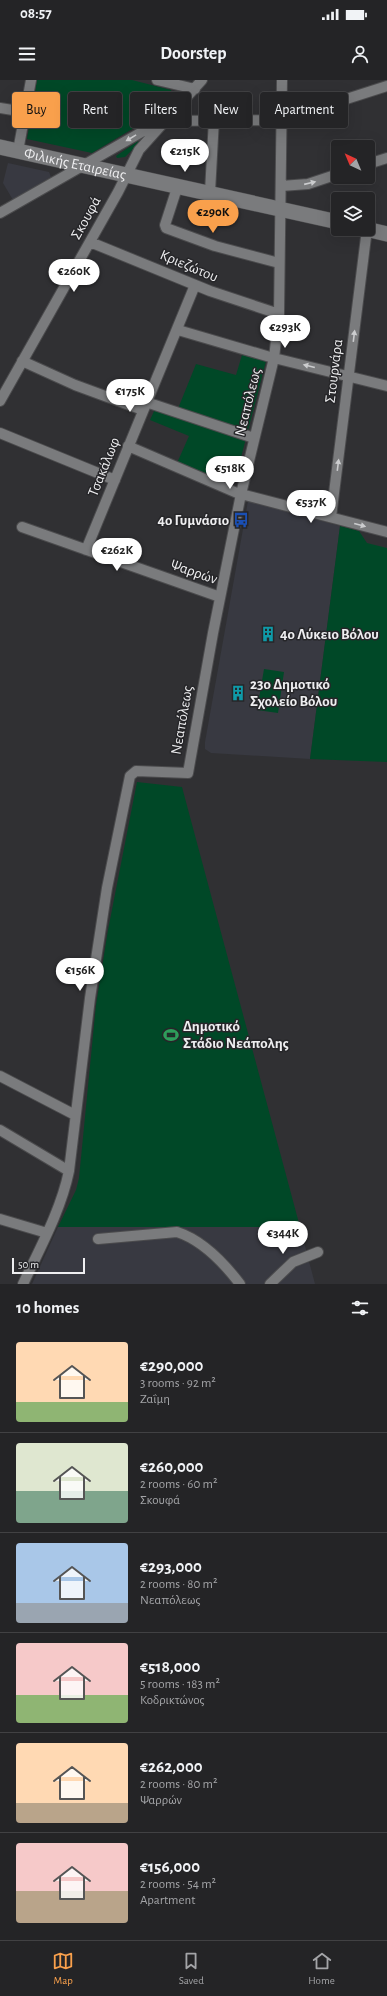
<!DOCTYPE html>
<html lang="en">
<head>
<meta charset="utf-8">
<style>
	body { margin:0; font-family:"Alegreya Sans",sans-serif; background:#2c2c2e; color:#f1f3f6; height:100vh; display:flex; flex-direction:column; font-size:15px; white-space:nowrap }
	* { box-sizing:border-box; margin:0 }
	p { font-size:13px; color:#a3a4a7 }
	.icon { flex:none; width:22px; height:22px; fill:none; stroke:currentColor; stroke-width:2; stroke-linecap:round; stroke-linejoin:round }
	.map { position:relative; height:1204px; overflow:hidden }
	.sheet { display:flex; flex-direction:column; background:#242426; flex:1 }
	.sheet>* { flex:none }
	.guide { position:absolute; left:12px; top:12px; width:363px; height:36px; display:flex; gap:8px }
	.needle { width:26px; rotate:316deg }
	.tools { position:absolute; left:331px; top:60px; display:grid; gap:8px }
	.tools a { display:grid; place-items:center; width:44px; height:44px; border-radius:4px; background:#242426; box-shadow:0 4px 16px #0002,0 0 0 1px #414143; font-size:20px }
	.scale { position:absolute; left:12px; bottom:10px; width:73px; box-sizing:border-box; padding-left:4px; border:2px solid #eeeef0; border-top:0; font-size:11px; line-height:14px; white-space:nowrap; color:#eeeef0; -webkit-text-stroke:3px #262629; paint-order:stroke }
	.price { position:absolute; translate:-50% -34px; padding:0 9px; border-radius:14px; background:#fff; color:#222; font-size:13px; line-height:26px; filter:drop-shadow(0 1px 2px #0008) }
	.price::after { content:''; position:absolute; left:50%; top:24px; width:12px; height:9px; margin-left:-6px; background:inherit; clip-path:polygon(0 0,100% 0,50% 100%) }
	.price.current { background:#f9a04c; color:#111 }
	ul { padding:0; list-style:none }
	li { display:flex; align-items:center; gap:12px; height:100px; padding:0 16px }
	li+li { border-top:1px solid #414143 }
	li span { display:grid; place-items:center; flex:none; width:112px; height:80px; border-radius:4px; color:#555 }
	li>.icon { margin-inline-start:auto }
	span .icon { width:48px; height:48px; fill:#fffc; stroke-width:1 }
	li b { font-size:17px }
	h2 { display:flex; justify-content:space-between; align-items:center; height:48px; padding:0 16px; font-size:17px }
	.tag { padding:0 14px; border-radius:4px; background:#242426; box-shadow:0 4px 16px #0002,0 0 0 1px #414143; font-size:14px; line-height:36px }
	.tag.current { background:#f9a04c; color:#111 }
	.status { display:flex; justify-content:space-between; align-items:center; height:28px; padding:0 20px; background:#242426; direction:ltr }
	.status svg { height:11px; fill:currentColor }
	header { display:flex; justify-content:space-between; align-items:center; height:52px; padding:0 16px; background:#242426; font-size:18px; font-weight:700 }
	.tabs { display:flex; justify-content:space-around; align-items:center; height:56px; border-top:1px solid #414143; background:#242426; font-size:11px; color:#a3a4a7 }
	.tabs a { display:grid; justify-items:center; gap:2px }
	.tabs .current { color:#f9a04c }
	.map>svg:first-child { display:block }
</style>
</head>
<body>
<div class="status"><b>08:57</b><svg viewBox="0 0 49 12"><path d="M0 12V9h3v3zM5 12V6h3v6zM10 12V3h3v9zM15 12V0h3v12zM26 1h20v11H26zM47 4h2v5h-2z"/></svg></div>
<header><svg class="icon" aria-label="menu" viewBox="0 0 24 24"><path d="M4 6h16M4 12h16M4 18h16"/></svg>Doorstep<svg class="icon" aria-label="person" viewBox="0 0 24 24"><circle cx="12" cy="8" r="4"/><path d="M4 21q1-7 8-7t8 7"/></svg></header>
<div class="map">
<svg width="387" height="1204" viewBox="0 0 387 1204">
	<rect width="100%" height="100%" fill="#303033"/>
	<path fill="#383941" d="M8,83L49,92L51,97L13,120L3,103Z
		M248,421L340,446L310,679L211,673L205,669V662Z
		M58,1147H300L315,1204H32Z"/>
	<path fill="#004827" d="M37,0H132L171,10L173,17L159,33L92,73L27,59Z
		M138,61L139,63L125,77L117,78L116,76Z
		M242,275L266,281L237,393L233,400L228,401L177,383L189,356L150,340L155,329L175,336L196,284L236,295Z
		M340,446L359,451L367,463L387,468V682L310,679Z
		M264,589L284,592L278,633L257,630Z
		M137,702L182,707L300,1147H58L76,1110L79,1098L96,925L108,850Z"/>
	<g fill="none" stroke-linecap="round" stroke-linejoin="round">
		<g stroke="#4b4b4d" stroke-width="12">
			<path id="street" d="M157,0L195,9
				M0,28L25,32
				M18,71L31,0
				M368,84L387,78
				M178,105L165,145L166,148L215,166L279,183
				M281,106L308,104L338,94
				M210,112L214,39
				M0,133L161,41L281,40L387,6
				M90,162L210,211L279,234
				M178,250L270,277L387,306
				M22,281L75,305L143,330
				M0,321L118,112L139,70L202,0
				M146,322L254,358
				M0,353L115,400
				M128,366L237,413L387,452
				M331,437L367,149
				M22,447L220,517
				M86,470L195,205
				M0,996L75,1035
				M0,1050L69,1091
				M0,1139L47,1153
				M98,1159L177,1152C202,1160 224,1183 240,1204
				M23,1204C40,1168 61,1130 69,1091L90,918L107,808L130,696L136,691L188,693L213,553L241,414L274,278L279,234L282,0
				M270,1204L293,1182L318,1172"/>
		</g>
		<g stroke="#4b4b4d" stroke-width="16">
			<g id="secondary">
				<path id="s1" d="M0,67L338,142"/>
				<path d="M366,149L387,154"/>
			</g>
		</g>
		<use href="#street" stroke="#7a7b7d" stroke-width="10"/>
		<use href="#secondary" stroke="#7a7b7d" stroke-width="15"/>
	</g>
	<defs><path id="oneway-solid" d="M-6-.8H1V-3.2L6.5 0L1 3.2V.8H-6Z"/></defs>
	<g fill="#cbccce">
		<use href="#oneway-solid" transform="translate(131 58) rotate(149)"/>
		<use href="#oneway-solid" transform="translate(310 103) rotate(-13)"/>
		<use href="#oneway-solid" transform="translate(354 256) rotate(-83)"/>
		<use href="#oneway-solid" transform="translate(309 286) rotate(-166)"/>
		<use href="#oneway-solid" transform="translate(338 385) rotate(-83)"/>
		<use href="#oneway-solid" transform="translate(360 445) rotate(15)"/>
	</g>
	<defs>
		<g id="bus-bare" transform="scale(1.2)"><path d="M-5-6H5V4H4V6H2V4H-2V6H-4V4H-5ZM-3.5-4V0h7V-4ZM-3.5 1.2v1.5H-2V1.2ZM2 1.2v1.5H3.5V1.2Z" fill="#1a4fb4" stroke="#262629" stroke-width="2.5" paint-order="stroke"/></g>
		<g id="building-bare" transform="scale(1.2)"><path d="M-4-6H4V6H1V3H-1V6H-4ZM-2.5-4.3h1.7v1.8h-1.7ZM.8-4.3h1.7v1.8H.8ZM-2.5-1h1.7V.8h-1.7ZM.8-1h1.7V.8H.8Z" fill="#0f9aa8" stroke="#262629" stroke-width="2.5" paint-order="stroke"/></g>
		<g id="stadium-bare" transform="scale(1.2)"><path d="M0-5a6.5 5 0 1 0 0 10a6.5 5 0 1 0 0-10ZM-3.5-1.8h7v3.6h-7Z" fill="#2e9e5b" stroke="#262629" stroke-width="2.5" paint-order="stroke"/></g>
	</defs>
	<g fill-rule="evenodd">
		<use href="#bus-bare" x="241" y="440"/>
		<use href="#building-bare" x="268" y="554"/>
		<use href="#building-bare" x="238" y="613"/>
		<use href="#stadium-bare" x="171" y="955"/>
	</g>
	<g text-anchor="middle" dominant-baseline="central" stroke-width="3" stroke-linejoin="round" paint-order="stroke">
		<g font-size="15" fill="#eeeef0" stroke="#262629">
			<text stroke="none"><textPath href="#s1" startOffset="77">Φιλικής Εταιρείας</textPath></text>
			<text transform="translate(86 138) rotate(-61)">Σκουφά</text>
			<text transform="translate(189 186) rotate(23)">Κριεζώτου</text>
			<text transform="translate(334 291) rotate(-83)">Στουρνάρα</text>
			<text transform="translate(248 322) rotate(-76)">Νεαπόλεως</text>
			<text transform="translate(104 387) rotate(-68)">Τσακάλωφ</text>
			<text transform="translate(194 492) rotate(19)">Ψαρρών</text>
			<text transform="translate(182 640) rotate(-80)">Νεαπόλεως</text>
		</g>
		<g font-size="15" font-weight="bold" fill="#eeeef0" stroke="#262629" text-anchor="start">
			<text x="229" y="440" text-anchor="end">4ο Γυμνάσιο</text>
			<text x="280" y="554">4ο Λύκειο Βόλου</text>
			<text x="250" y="604">23ο Δημοτικό<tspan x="250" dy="17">Σχολείο Βόλου</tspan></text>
			<text x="183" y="946">Δημοτικό<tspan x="183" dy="17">Στάδιο Νεάπολης</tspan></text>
		</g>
	</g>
</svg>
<div class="tools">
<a><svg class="needle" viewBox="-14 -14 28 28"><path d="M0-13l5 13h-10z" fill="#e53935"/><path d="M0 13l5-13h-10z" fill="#a3a4a7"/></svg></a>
<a><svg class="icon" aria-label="layers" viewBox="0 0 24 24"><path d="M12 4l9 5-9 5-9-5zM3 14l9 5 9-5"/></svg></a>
</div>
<div class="scale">50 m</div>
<b class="price" style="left:185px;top:93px">€215K</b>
<b class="price current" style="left:213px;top:154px">€290K</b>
<b class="price" style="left:74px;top:213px">€260K</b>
<b class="price" style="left:285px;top:269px">€293K</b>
<b class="price" style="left:130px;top:333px">€175K</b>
<b class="price" style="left:230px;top:410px">€518K</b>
<b class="price" style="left:311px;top:444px">€537K</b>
<b class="price" style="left:117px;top:492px">€262K</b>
<b class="price" style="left:80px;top:912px">€156K</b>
<b class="price" style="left:283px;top:1175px">€344K</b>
<div class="guide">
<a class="tag current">Buy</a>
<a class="tag">Rent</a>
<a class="tag">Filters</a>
<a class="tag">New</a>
<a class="tag">Apartment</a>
</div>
</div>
<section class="sheet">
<h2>10 homes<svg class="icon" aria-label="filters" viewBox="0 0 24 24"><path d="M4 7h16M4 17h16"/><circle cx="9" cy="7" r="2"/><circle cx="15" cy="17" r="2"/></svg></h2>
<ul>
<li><span style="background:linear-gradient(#ffd9b3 75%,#8fb573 0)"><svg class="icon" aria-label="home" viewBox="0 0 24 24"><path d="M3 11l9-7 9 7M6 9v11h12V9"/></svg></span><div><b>€290,000</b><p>3 rooms · 92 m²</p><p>Ζαΐμη</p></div></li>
<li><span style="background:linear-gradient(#dfe7d0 60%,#7fa58c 0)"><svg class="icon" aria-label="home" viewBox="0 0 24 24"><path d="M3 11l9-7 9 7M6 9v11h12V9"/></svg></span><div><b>€260,000</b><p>2 rooms · 60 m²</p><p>Σκουφά</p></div></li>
<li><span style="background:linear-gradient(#a9c7e8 75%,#9aa5b1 0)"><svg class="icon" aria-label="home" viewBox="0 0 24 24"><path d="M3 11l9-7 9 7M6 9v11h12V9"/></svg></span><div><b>€293,000</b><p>2 rooms · 80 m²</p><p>Νεαπόλεως</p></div></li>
<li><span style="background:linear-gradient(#f6c9c9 65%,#8fb573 0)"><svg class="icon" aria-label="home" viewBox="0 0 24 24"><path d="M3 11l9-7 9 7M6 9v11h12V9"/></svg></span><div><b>€518,000</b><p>5 rooms · 183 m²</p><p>Κοδρικτώνος</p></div></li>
<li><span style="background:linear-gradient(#ffd9b3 75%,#b9a48a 0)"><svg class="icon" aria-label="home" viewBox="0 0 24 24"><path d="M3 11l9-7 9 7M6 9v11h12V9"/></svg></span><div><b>€262,000</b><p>2 rooms · 80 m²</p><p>Ψαρρών</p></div></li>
<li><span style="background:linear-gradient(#f6c9c9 60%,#b9a48a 0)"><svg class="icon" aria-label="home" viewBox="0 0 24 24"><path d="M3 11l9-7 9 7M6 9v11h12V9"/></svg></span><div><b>€156,000</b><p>2 rooms · 54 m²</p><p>Apartment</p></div></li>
</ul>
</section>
<nav class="tabs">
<a class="current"><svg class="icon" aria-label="map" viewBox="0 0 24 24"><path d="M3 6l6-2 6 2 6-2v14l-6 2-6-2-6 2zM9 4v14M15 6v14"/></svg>Map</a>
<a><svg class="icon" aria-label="saved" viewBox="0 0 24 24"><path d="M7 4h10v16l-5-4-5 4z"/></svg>Saved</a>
<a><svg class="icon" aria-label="home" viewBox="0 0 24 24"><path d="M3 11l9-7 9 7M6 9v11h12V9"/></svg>Home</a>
</nav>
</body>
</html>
